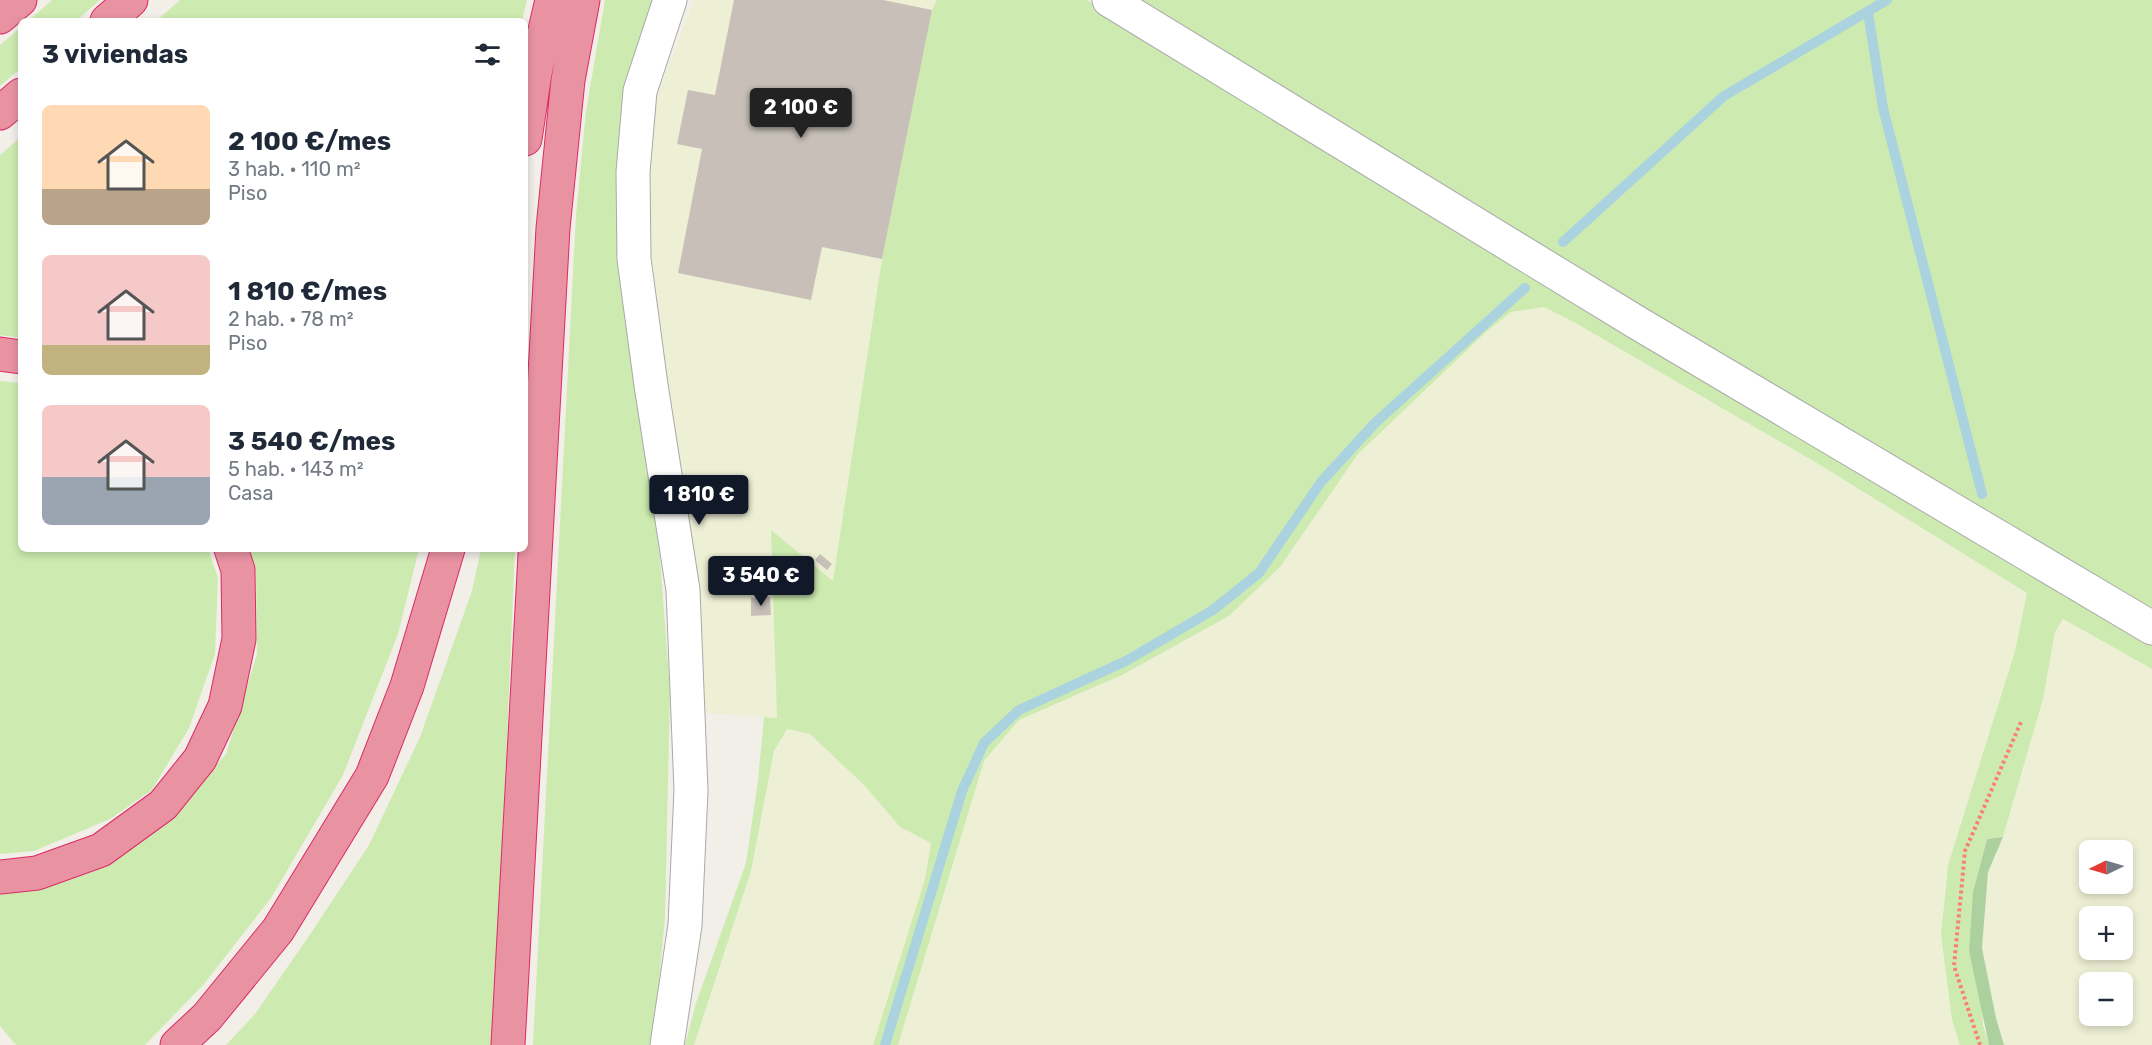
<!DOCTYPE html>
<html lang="es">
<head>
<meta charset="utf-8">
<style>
	body { margin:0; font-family:Rubik,sans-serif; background:#f2f2f3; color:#1f2937; height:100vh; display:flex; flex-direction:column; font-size:22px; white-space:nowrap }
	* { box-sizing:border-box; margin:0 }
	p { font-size:20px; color:#747a83 }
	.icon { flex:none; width:33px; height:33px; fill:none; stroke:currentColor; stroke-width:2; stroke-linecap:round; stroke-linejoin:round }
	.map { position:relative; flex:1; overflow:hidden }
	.details { position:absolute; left:18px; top:18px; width:510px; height:534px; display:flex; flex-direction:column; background:#fff; border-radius:9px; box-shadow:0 3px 9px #0003 }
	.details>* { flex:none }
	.needle { width:39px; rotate:265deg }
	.buttons { position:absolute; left:2079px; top:840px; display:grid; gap:12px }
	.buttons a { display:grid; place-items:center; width:54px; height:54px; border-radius:9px; background:#fff; box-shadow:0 3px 9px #0003; font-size:30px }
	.price { position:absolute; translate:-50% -51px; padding:0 14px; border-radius:6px; background:#111827; color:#fff; font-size:20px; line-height:39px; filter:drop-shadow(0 2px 3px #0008) }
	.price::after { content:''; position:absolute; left:50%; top:36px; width:18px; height:14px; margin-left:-9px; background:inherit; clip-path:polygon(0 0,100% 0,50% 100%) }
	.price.active { background:#222; color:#fff }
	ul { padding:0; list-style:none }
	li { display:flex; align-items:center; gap:18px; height:150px; padding:0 24px }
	li span { display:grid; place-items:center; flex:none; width:168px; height:120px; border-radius:9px; color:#555 }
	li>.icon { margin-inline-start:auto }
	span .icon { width:72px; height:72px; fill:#fffc; stroke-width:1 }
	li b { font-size:26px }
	h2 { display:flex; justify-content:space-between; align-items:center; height:72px; padding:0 24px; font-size:26px }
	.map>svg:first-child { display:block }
</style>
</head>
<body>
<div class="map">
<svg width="2152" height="1045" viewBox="0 0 2152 1045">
	<rect width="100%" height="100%" fill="#f2efe9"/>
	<path fill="#eef0d5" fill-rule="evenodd" d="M694,0H937L932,10L882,259L833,582L771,531L777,718L703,713L698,595L685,498L645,251L651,111Z
		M1544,307L1572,321L1820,465L2027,593L2015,651L1948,865L1941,935L1952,1020L1960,1045H898L984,761L1019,720L1123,675L1229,616L1280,567L1358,454L1486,332L1511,312Z
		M2063,619L2152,669V1045H2004L1996,1018L1982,948L1988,871L2003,837L2043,699L2055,632ZM2090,850H2122V884H2090ZM2090,916H2122V950H2090ZM2090,982H2122V1016H2090Z
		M787,728L810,734L865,786L900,827L931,843L925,879L873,1045H694L751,871L774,751Z"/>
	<path fill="#cdebb0" d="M52,0H100L76,21H28Z
		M180,0H527L522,21H156Z
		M605,0H655L626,92L616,190L636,389L660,557L670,692L665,917L653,1045H533L576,215L586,111Z
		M937,0H1087L2152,638V669L2063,619L2055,632L2043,699L2003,837L1987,839L1973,892L1983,1025L1989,1045H1960L1952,1020L1941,935L1948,865L2015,651L2027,593L1820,465L1572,321L1544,307L1511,312L1486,332L1358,454L1280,567L1229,616L1122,675L1019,720L984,761L898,1045H873L925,879L931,843L900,827L865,786L810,734L787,729L774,751L751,871L694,1045H685L696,1003L746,863L758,780L764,717L777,718L771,530L833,581L882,259L932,10Z
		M1130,0H2152V613Z
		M21,27V68L0,86V45Z
		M21,137V338L0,335V155Z
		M0,381L21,383V549H208L218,578L215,654L189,728L152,790L110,819L34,851L0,854Z
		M249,549H419L398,634L343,775L271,898L204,984L145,1045H16L0,1026V891L164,823L226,754L257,654L256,572Z
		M481,549H515L494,1045H226L255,1014L311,933L369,845L420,737L472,591Z"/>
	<path fill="#add19e" d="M2003,837L1988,872L1982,948L1996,1018L2004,1045H1989L1969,951L1973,892L1987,839Z"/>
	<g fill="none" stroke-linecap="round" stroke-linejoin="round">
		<path stroke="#aad3df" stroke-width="10" d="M1868,12L1883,108L1982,494
			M1563,242L1724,96L1887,0
			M885,1045L962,791L984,743L1019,710L1126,661L1213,610L1259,573L1321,482L1375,423L1525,288"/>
	</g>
	<path fill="#c7bfb8" d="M734,0H883L932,10L882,259L822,247L811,300L678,273L702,149L677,144L688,90L715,95Z
		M820,554L832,564L827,570L815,560Z
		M770,597L771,615L751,616V598Z"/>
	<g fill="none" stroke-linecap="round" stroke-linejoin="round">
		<g stroke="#a9a9a9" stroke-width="35">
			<path id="minor" d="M1109,0L1636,322L2152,628
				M667,1045L685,925L691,790L683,590L651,385L634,259L633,172L640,91L670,0"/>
		</g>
		<g stroke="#dc2a67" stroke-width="35">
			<path id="highway" d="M0,17L20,0
				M107,21L131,0
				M0,113L21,95
				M525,139L535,73L552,0
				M0,354L21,357
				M0,877L37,873L101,850L163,805L200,759L225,706L239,639L238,570L231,549
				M177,1045L207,1017L278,930L372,776L407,686L448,549
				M508,1045L553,228L568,80L583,0"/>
		</g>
		<path stroke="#fa8072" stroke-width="4" stroke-dasharray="3 3" stroke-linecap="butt" d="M1980,1045L1954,966L1965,851L2021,722"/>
		<use href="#minor" stroke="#fff" stroke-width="33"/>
		<use href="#highway" stroke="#e892a2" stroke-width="33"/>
	</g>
</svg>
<div class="buttons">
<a><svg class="needle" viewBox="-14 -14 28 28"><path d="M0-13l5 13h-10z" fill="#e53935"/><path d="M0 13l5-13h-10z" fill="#747a83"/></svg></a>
<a>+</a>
<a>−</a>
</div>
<b class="price active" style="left:801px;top:139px">2 100 €</b>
<b class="price" style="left:699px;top:526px">1 810 €</b>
<b class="price" style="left:761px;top:607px">3 540 €</b>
<section class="details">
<h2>3 viviendas<svg class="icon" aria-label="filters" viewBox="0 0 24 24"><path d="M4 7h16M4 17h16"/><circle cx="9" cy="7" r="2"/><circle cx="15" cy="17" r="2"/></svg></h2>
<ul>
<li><span style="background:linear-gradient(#ffd9b3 70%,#b9a48a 0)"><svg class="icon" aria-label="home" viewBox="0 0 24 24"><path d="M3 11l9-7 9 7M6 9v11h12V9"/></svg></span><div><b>2 100 €/mes</b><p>3 hab. · 110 m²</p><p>Piso</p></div></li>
<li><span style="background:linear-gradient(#f6c9c9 75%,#c2b280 0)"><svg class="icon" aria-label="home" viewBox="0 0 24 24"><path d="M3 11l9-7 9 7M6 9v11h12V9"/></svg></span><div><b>1 810 €/mes</b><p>2 hab. · 78 m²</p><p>Piso</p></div></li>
<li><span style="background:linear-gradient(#f6c9c9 60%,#9aa5b1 0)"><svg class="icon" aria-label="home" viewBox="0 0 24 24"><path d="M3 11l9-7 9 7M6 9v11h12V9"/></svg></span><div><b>3 540 €/mes</b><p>5 hab. · 143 m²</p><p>Casa</p></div></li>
</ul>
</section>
</div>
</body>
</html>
